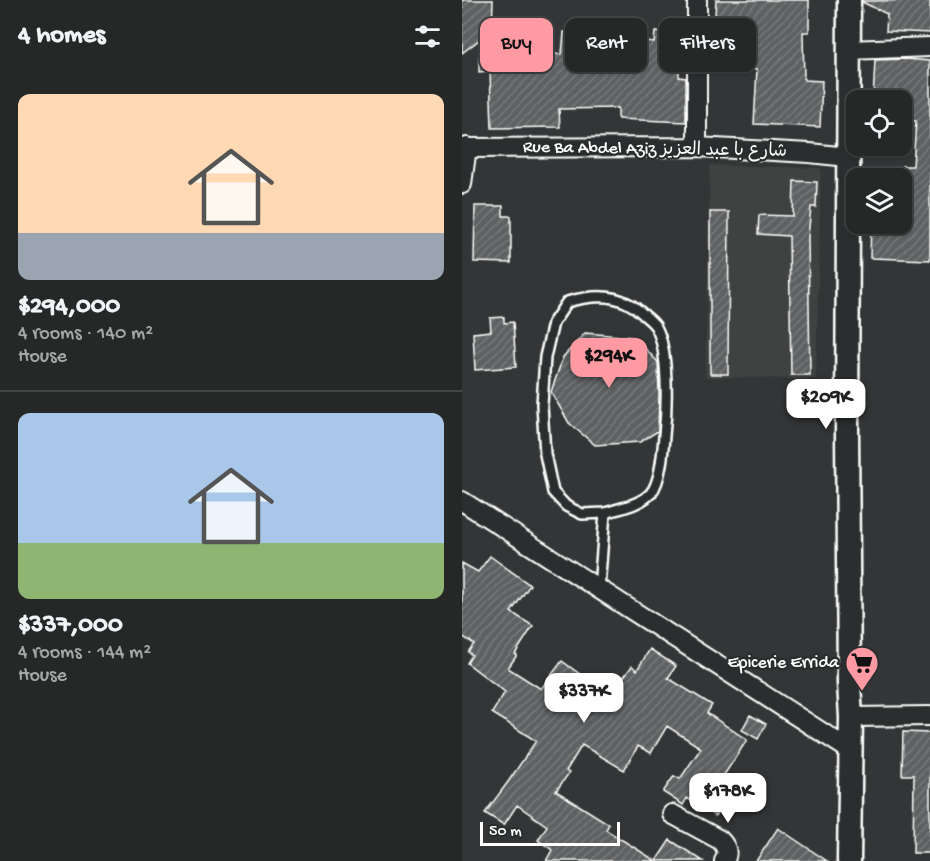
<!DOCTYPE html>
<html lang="en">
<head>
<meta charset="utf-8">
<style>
	body { margin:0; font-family:"Gochi Hand","Playpen Sans Arabic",sans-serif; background:#323434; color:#f1f3f6; height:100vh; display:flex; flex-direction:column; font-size:22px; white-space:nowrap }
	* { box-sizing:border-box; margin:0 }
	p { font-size:20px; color:#a4a6a8 }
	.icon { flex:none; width:33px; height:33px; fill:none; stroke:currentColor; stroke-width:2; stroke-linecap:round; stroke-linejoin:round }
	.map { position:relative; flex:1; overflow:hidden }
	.side { display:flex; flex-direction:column; background:#262828; width:462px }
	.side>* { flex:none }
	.top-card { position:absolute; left:18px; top:18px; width:360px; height:54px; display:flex; gap:12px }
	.buttons { position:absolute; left:384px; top:90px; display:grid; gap:12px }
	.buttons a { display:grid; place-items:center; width:66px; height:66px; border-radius:12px; background:#262828; box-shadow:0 2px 4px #0004,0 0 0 2px #424445; font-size:30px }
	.scale { position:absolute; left:18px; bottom:15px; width:140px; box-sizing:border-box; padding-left:6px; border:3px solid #fff; border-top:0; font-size:16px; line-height:21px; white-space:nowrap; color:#fff; -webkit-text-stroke:4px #2a2d2e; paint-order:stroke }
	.price { position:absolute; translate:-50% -51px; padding:0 14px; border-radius:12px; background:#fff; color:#222; font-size:20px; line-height:39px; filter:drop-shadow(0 2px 3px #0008) }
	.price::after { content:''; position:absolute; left:50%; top:36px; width:18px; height:14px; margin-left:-9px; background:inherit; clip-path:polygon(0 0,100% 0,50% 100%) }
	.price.active { background:#ff9aa2; color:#111 }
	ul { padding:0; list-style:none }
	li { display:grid; align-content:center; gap:12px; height:318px; padding:0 18px }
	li+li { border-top:2px solid #424445 }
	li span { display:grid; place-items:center; height:186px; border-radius:12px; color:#555 }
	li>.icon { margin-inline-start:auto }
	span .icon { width:108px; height:108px; fill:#fffc; stroke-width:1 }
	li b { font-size:26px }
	h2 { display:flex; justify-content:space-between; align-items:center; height:72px; padding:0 18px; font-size:26px }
	.tag { padding:0 21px; border-radius:12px; background:#262828; box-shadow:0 2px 4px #0004,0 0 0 2px #424445; font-size:21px; line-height:54px }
	.tag.active { background:#ff9aa2; color:#111 }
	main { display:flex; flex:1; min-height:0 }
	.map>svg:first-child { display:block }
</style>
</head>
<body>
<main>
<section class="side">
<h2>4 homes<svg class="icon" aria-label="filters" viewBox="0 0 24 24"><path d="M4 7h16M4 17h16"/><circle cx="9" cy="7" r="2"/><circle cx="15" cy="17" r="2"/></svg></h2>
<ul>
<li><span style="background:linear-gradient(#ffd9b3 75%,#9aa5b1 0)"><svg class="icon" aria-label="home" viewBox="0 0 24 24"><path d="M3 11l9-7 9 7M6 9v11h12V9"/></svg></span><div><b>$294,000</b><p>4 rooms · 140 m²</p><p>House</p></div></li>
<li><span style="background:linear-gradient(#a9c7e8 70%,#8fb573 0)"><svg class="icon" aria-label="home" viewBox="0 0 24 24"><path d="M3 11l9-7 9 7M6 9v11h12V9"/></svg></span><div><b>$337,000</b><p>4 rooms · 144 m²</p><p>House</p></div></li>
</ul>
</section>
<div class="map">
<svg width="468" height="861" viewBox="0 0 468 861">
	<defs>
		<pattern id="building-hatch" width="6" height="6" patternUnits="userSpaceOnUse" patternTransform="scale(1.5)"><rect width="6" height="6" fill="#5f6162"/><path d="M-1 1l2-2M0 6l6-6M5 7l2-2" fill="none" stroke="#77797a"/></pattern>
	</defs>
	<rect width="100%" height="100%" fill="#333536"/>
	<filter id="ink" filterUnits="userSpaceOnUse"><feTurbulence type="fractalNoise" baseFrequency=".0167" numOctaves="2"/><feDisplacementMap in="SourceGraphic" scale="12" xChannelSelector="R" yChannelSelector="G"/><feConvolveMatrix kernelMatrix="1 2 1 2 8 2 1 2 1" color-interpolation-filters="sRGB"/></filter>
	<g filter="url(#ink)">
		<path fill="#404243" d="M248,165L359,168L354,379L243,377Z"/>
		<path fill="url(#building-hatch)" stroke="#fff" stroke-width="1.5" d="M0,0H31L30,30L0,53Z
			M254,0H347V32H341L342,80L360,81L358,127L292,124L295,69L247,67L249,16H253Z
			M468,0V33L424,31L425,14L400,2V1Z
			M102,32L192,42L193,32L217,34V77L224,78V122L156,119V108L97,109L98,127L30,128L28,71L17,72V56L100,54Z
			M444,59L468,61V260L408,258L409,224H440V166H451L454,121L440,120V100H411L413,60Z
			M332,181L355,182L354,207H349L346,237L348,375H329L327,236L296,234L297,215L331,216Z
			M13,206H41V216H49V263L12,262Z
			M248,212H267L266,374H248Z
			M42,317V323L51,322L54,367L13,370L11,333L29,331L28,318Z
			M123,333L172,337L196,362L197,396L196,431L178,442L133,445L107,423L89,392L101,357Z
			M28,556L68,585L49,612L71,626L53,654L55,655L46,668L79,689L100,661L126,680L127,678L150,692L170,666L175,670L188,649L214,666L206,678L250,705L245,713L285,740L258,781L263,784L260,789L268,794L253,816L225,798L221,805L201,792L212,776L218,779L239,748L205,726L189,753L176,746L162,770L120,745L104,771L107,773L94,791L147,824L144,830L194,861H84L90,850L76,840L85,826L55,805L42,825L23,813L46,782L74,741L30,713L43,692L5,663L10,655L6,652L12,644L0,636V563L16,572Z
			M288,715L304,724L296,739L280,730Z
			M441,732L468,733V853H451L452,775H440Z
			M316,828L365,861H294Z
			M208,840L241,861H194Z"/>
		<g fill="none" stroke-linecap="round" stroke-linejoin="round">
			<g stroke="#fff" stroke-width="14">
				<path id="service" d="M137,588L143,513L120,514L104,506L91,492L83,454L80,405L83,357L91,323L105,302C133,294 159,293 181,314C185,318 191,322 194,327C207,351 205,409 202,436C201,451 199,481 189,493C178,505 158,508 143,513"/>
			</g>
			<g stroke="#fff" stroke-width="22">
				<path id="minor" d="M235,0V147
					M386,50L468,47
					M0,148L235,147L347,153L386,157
					M0,184L5,147
					M0,501L389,751
					M389,717L468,716
					M210,814L258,840C264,846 267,853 262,861"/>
			</g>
			<g stroke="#fff" stroke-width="27">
				<path id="tertiary" d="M387,0L385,432L387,683L389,717L387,861"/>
			</g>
			<use href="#service" stroke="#2a2d2e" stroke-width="9"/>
			<use href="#minor" stroke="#2a2d2e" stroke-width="18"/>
			<use href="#tertiary" stroke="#2a2d2e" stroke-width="22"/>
		</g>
	</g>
	<defs>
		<g id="supermarket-pin" transform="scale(1.725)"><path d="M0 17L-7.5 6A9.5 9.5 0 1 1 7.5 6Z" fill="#ff9aa2" stroke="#2a2d2e"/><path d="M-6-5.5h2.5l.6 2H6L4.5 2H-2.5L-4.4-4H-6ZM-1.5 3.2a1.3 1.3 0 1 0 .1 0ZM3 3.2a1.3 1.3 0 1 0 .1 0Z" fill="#111"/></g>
	</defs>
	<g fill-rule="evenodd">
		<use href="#supermarket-pin" x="400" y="663"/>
	</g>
	<g text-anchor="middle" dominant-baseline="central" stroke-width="4.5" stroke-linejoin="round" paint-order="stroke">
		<g font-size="18" fill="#fff" stroke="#2a2d2e">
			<text transform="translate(193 150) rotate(1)">Rue Ba Abdel Aziz شارع با عبد العزيز</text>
		</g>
		<g font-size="18" fill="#fff" stroke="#2a2d2e" text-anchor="end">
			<text x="377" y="663">Epicerie Errida</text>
		</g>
	</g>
</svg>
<div class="buttons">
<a><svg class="icon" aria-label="locate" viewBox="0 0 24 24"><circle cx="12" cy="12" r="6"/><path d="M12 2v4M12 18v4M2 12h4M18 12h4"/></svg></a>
<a><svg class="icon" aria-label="layers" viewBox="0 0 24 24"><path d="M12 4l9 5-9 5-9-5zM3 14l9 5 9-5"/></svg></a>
</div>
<div class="scale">50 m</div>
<b class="price active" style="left:147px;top:389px">$294K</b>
<b class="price" style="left:364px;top:430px">$209K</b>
<b class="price" style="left:122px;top:724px">$337K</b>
<b class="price" style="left:266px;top:824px">$178K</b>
<div class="top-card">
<a class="tag active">Buy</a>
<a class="tag">Rent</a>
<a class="tag">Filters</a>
</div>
</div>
</main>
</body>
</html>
